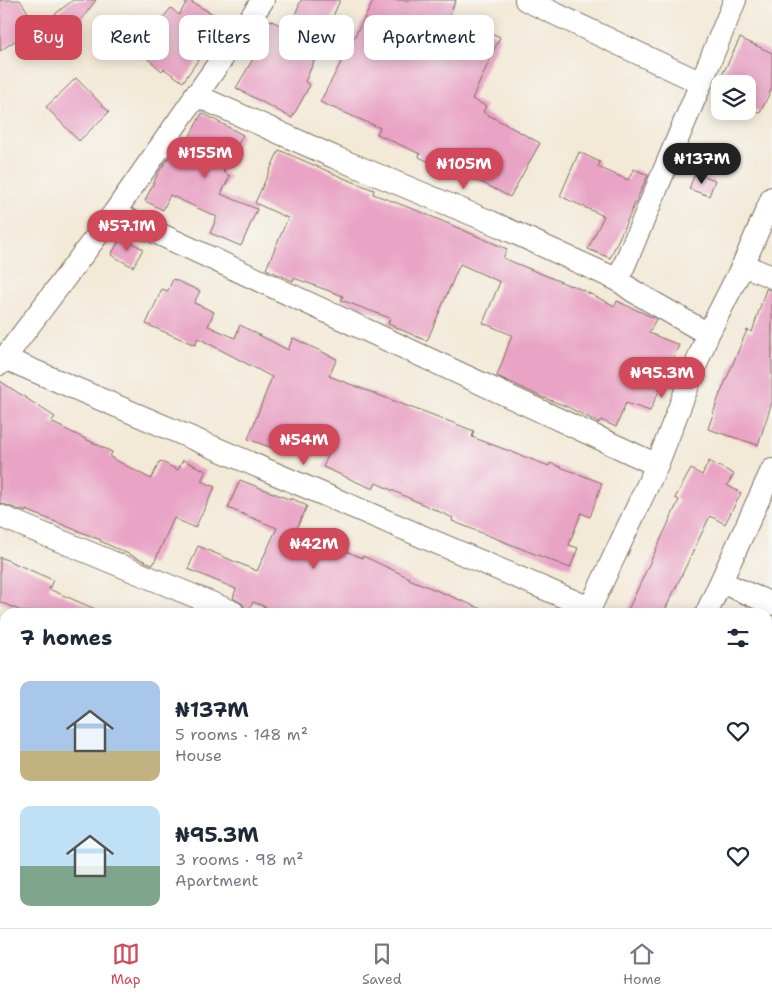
<!DOCTYPE html>
<html lang="en">
<head>
<meta charset="utf-8">
<style>
	body { margin:0; font-family:"Shantell Sans",sans-serif; background:#f2f2f3; color:#1f2937; height:100vh; display:flex; flex-direction:column; font-size:19px; white-space:nowrap }
	* { box-sizing:border-box; margin:0 }
	p { font-size:16px; color:#747a83 }
	.icon { flex:none; width:28px; height:28px; fill:none; stroke:currentColor; stroke-width:2; stroke-linecap:round; stroke-linejoin:round }
	.map { position:relative; flex:1; overflow:hidden }
	.side { position:absolute; left:0px; top:608px; width:772px; height:321px; display:flex; flex-direction:column; background:#fff; border-radius:15px 15px 0 0; box-shadow:0 2px 12px #0003 }
	.side>* { flex:none }
	.banner { position:absolute; left:15px; top:15px; width:500px; height:45px; display:flex; gap:10px }
	.buttons { position:absolute; left:711px; top:75px; display:grid; gap:10px }
	.buttons a { display:grid; place-items:center; width:45px; height:45px; border-radius:10px; background:#fff; box-shadow:0 2px 12px #0003; font-size:25px }
	.price { position:absolute; translate:-50% -42px; padding:0 11px; border-radius:18px; background:#d1495b; color:#fff; font-size:16px; line-height:32px; filter:drop-shadow(0 1px 2px #0008) }
	.price::after { content:''; position:absolute; left:50%; top:30px; width:15px; height:11px; margin-left:-8px; background:inherit; clip-path:polygon(0 0,100% 0,50% 100%) }
	.price.current { background:#222; color:#fff }
	ul { padding:0; list-style:none }
	li { display:flex; align-items:center; gap:15px; height:125px; padding:0 20px }
	li span { display:grid; place-items:center; flex:none; width:140px; height:100px; border-radius:10px; color:#555 }
	li>.icon { margin-inline-start:auto }
	span .icon { width:60px; height:60px; fill:#fffc; stroke-width:1 }
	li b { font-size:21px }
	h2 { display:flex; justify-content:space-between; align-items:center; height:60px; padding:0 20px; font-size:21px }
	.tag { padding:0 18px; border-radius:10px; background:#fff; box-shadow:0 2px 12px #0003; font-size:18px; line-height:45px }
	.tag.current { background:#d1495b; color:#fff }
	.tab-bar { display:flex; justify-content:space-around; align-items:center; height:70px; border-top:1px solid #e0e1e3; background:#fff; font-size:14px; color:#747a83 }
	.tab-bar a { display:grid; justify-items:center; gap:2px }
	.tab-bar .current { color:#d1495b }
	.map>svg:first-child { display:block }
</style>
</head>
<body>
<div class="map">
<svg width="772" height="928" viewBox="0 0 772 928">
	<rect width="100%" height="100%" fill="#f6f6f2"/>
	<filter id="ink" filterUnits="userSpaceOnUse"><feTurbulence type="fractalNoise" baseFrequency=".02" numOctaves="2"/><feDisplacementMap in="SourceGraphic" scale="10" xChannelSelector="R" yChannelSelector="G"/><feConvolveMatrix kernelMatrix="1 2 1 2 8 2 1 2 1" color-interpolation-filters="sRGB"/></filter>
	<filter id="wash" filterUnits="userSpaceOnUse"><feTurbulence type="fractalNoise" baseFrequency=".0096" numOctaves="4" result="noise"/><feDisplacementMap in="SourceGraphic" scale="20" xChannelSelector="R" yChannelSelector="G"/><feGaussianBlur stdDeviation="1.12" result="paint"/><feColorMatrix in="noise" values="0 0 0 0 0 0 0 0 0 0 0 0 0 0 0 0 0 1.4 0 .05"/><feComposite in="paint" operator="in"/></filter>
	<g filter="url(#wash)">
		<rect width="100%" height="100%" fill="#f3e9d7"/>
		<g id="blocks">
			<path fill="#e9a3c4" d="M0,0H20L37,26L0,51Z
				M73,0H96L73,31L54,45L40,26Z
				M188,0L225,21L183,82L164,69L162,71L136,49L171,8L179,15Z
				M301,0H340L305,82L310,85L292,118L236,88L253,59L248,57L267,19L289,29Z
				M374,0H456L450,14L500,37L472,99L486,106L483,112L540,143L510,197L454,168L451,173L419,157L420,154L377,134L380,128L320,102Z
				M740,38L772,53V88L760,113L748,107V84H720V94L714,92Z
				M76,78L109,112L79,141L46,107Z
				M202,113L243,135L223,172L230,176L221,194L257,209L241,246L210,233L217,217L170,195L163,210L145,201L158,173L174,150L181,153Z
				M279,150L346,179L374,190L373,194L421,212L507,249L503,258L571,286L572,285L615,306L617,301L656,319L649,333L679,345L650,411L626,403L616,427L601,420L599,423L568,407L542,397L497,376L512,335L483,323L500,282L460,264L427,341L388,324L390,318L341,300L343,296L294,278L293,281L266,269L288,218L255,203Z
				M579,152L600,162L598,167L628,180L634,169L648,175L610,258L588,249L604,216L560,196Z
				M695,173L715,180L709,196L689,189Z
				M121,237L143,249L133,267L111,255Z
				M173,279L200,291L194,303L214,312L208,326L235,338L240,325L288,350L293,338L337,359L329,376L420,411V410L474,431L472,437L549,466L550,463L602,483L590,517L581,513L569,545L578,548L570,568L452,521L453,518L376,483L373,489L323,467L331,449L290,434L283,452L248,439L272,377L198,338L195,345L146,324L162,289L168,291Z
				M766,289L772,290V402L758,445L708,429L718,399L747,330L752,332Z
				M0,381L55,417L51,422L112,452L110,457L151,479L160,461L178,470L183,460L206,471L201,481L215,487L195,528L174,518L153,565L100,541L101,540L26,510V512L0,503Z
				M709,461L734,474L727,485L741,493L725,524L710,516L664,612H627L679,500L675,498L691,469L702,475Z
				M240,480L291,500V498L307,506L296,530L362,558L363,556L410,578L409,579L489,612H278L253,602L248,612H246V610L243,604L233,598L236,589L188,569L198,546L257,571L277,528L228,508Z
				M0,557L53,580L49,589L102,612H24L0,602Z"/>
		</g>
	</g>
	<g filter="url(#ink)">
		<use href="#blocks" fill-opacity="0" stroke="#7b6d5f" stroke-width="1"/>
		<g fill="none" stroke-linecap="round" stroke-linejoin="round">
			<g stroke="#7b6d5f" stroke-width="24">
				<path id="street" d="M526,0L701,83L618,280
					M701,83L735,0
					M195,95L334,157L491,222L618,280L633,291L708,334
					M114,213L657,465
					M743,265L772,277
					M4,358L590,608
					M0,364L114,213L263,0
					M0,516L233,612
					M721,582L772,604
					M589,612L590,608L657,465L708,334L743,265L772,198
					M707,612L772,470
					M768,750L772,752
					M462,928L463,924"/>
			</g>
			<g stroke="#7b6d5f" stroke-width="29">
				<path id="highway" d="M0,774L5,777
					M0,805L5,809
					M220,924L229,928
					M278,924L293,928"/>
			</g>
			<use href="#street" stroke="#fff" stroke-width="22"/>
			<use href="#highway" stroke="#fff" stroke-width="28"/>
		</g>
	</g>
</svg>
<div class="buttons">
<a><svg class="icon" aria-label="layers" viewBox="0 0 24 24"><path d="M12 4l9 5-9 5-9-5zM3 14l9 5 9-5"/></svg></a>
</div>
<b class="price" style="left:205px;top:179px">₦155M</b>
<b class="price current" style="left:702px;top:185px">₦137M</b>
<b class="price" style="left:464px;top:190px">₦105M</b>
<b class="price" style="left:127px;top:252px">₦57.1M</b>
<b class="price" style="left:662px;top:399px">₦95.3M</b>
<b class="price" style="left:304px;top:466px">₦54M</b>
<b class="price" style="left:314px;top:570px">₦42M</b>
<div class="banner">
<a class="tag current">Buy</a>
<a class="tag">Rent</a>
<a class="tag">Filters</a>
<a class="tag">New</a>
<a class="tag">Apartment</a>
</div>
<section class="side">
<h2>7 homes<svg class="icon" aria-label="filters" viewBox="0 0 24 24"><path d="M4 7h16M4 17h16"/><circle cx="9" cy="7" r="2"/><circle cx="15" cy="17" r="2"/></svg></h2>
<ul>
<li><span style="background:linear-gradient(#a9c7e8 70%,#c2b280 0)"><svg class="icon" aria-label="home" viewBox="0 0 24 24"><path d="M3 11l9-7 9 7M6 9v11h12V9"/></svg></span><div><b>₦137M</b><p>5 rooms · 148 m²</p><p>House</p></div><svg class="icon" aria-label="heart" viewBox="0 0 24 24"><path d="M12 20l-8-8c-3-5 5-10 8-4 3-6 11-1 8 4z"/></svg></li>
<li><span style="background:linear-gradient(#bfe0f5 60%,#7fa58c 0)"><svg class="icon" aria-label="home" viewBox="0 0 24 24"><path d="M3 11l9-7 9 7M6 9v11h12V9"/></svg></span><div><b>₦95.3M</b><p>3 rooms · 98 m²</p><p>Apartment</p></div><svg class="icon" aria-label="heart" viewBox="0 0 24 24"><path d="M12 20l-8-8c-3-5 5-10 8-4 3-6 11-1 8 4z"/></svg></li>
</ul>
</section>
</div>
<nav class="tab-bar">
<a class="current"><svg class="icon" aria-label="map" viewBox="0 0 24 24"><path d="M3 6l6-2 6 2 6-2v14l-6 2-6-2-6 2zM9 4v14M15 6v14"/></svg>Map</a>
<a><svg class="icon" aria-label="saved" viewBox="0 0 24 24"><path d="M7 4h10v16l-5-4-5 4z"/></svg>Saved</a>
<a><svg class="icon" aria-label="home" viewBox="0 0 24 24"><path d="M3 11l9-7 9 7M6 9v11h12V9"/></svg>Home</a>
</nav>
</body>
</html>
